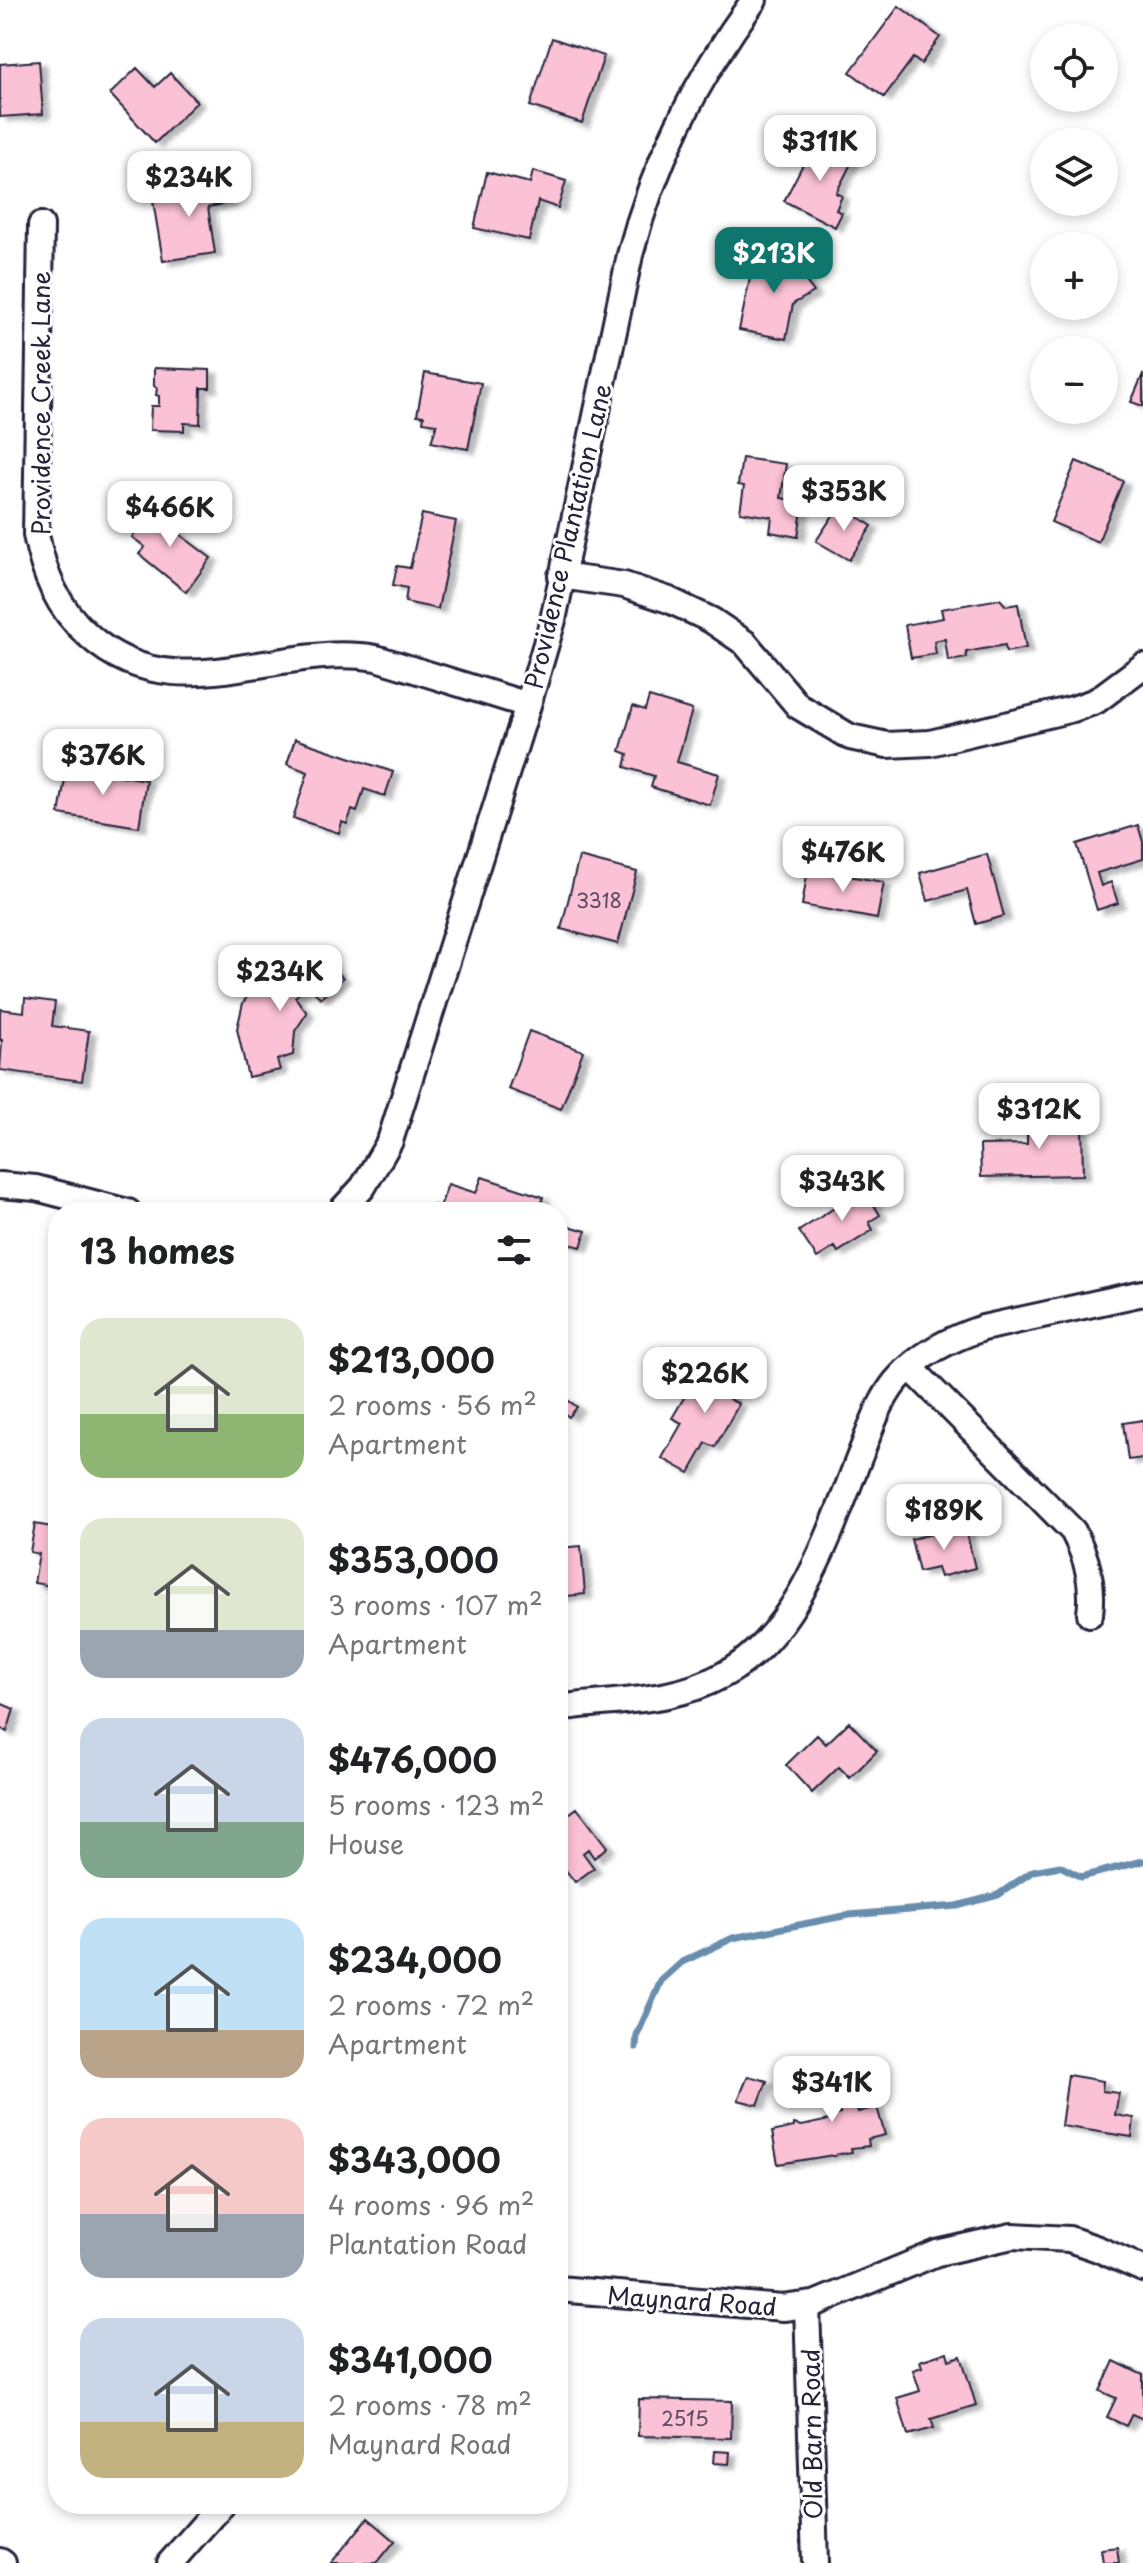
<!DOCTYPE html>
<html lang="en">
<head>
<meta charset="utf-8">
<style>
	body { margin:0; font-family:"Playpen Sans",sans-serif; background:#f2f2f2; color:#202124; height:100vh; display:flex; flex-direction:column; font-size:30px; white-space:nowrap }
	* { box-sizing:border-box; margin:0 }
	p { font-size:26px; color:#757577 }
	.icon { flex:none; width:44px; height:44px; fill:none; stroke:currentColor; stroke-width:2; stroke-linecap:round; stroke-linejoin:round }
	.map { position:relative; flex:1; overflow:hidden }
	.side { position:absolute; left:48px; top:1202px; width:520px; height:1312px; display:flex; flex-direction:column; background:#fff; border-radius:32px; box-shadow:0 4px 12px #0003 }
	.side>* { flex:none }
	.buttons { position:absolute; left:1030px; top:24px; display:grid; gap:16px }
	.buttons a { display:grid; place-items:center; width:88px; height:88px; border-radius:50%; background:#fff; box-shadow:0 4px 12px #0003; font-size:40px }
	.price { position:absolute; translate:-50% -68px; padding:0 18px; border-radius:16px; background:#fff; color:#222; font-size:26px; line-height:52px; filter:drop-shadow(0 2px 4px #0008) }
	.price::after { content:''; position:absolute; left:50%; top:48px; width:24px; height:18px; margin-left:-12px; background:inherit; clip-path:polygon(0 0,100% 0,50% 100%) }
	.price.current { background:#0f766e; color:#fff }
	ul { padding:0; list-style:none }
	li { display:flex; align-items:center; gap:24px; height:200px; padding:0 32px }
	li span { display:grid; place-items:center; flex:none; width:224px; height:160px; border-radius:24px; color:#555 }
	li>.icon { margin-inline-start:auto }
	span .icon { width:96px; height:96px; fill:#fffc; stroke-width:1 }
	li b { font-size:34px }
	h2 { display:flex; justify-content:space-between; align-items:center; height:96px; padding:0 32px; font-size:34px }
	.map>svg:first-child { display:block }
</style>
</head>
<body>
<div class="map">
<svg width="1143" height="2563" viewBox="0 0 1143 2563">
	<defs>
		<filter id="shadow"><feDropShadow dx="7" dy="4" stdDeviation="2" flood-color="#0004"/></filter>
	</defs>
	<rect width="100%" height="100%" fill="#fff"/>
	<filter id="ink" filterUnits="userSpaceOnUse"><feTurbulence type="fractalNoise" baseFrequency=".0125" numOctaves="2"/><feDisplacementMap in="SourceGraphic" scale="16" xChannelSelector="R" yChannelSelector="G"/><feConvolveMatrix kernelMatrix="1 2 1 2 8 2 1 2 1" color-interpolation-filters="sRGB"/></filter>
	<g filter="url(#ink)">
		<g fill="none" stroke-linecap="round" stroke-linejoin="round">
			<path stroke="#698dad" stroke-width="7" d="M636,2047L637,2035L661,1981L682,1962L733,1938L849,1915L957,1906L998,1895L1033,1871L1060,1866L1081,1877L1143,1861"/>
		</g>
		<path fill="#fbc1d4" stroke="#22223b" stroke-width="2" filter="url(#shadow)" d="M899,6L940,37L921,64L913,58L884,97L850,72Z
			M552,38L604,56L582,123L530,106Z
			M39,61L43,114L0,117V64Z
			M137,68L155,87L170,73L197,102L155,143L110,94Z
			M816,139L854,158L836,193L842,196L836,210L842,213L835,227L784,201Z
			M533,171L566,181L558,208L538,201L529,240L474,228L487,172L530,183Z
			M226,178L230,203L208,207L215,253L163,261L153,201L182,197L180,185Z
			M764,253L808,262L804,279L814,292L793,304L786,339L739,330L753,264L762,266Z
			M154,368L210,370V388H201L200,424L184,423V431L150,430L151,406H159V396L156,395L157,388L154,386Z
			M425,373L481,383L468,449L431,442L437,424L423,422L424,416L417,415Z
			M1143,374V406L1131,402Z
			M742,458L786,464L781,498L803,502L798,537L770,532L772,517L740,512L744,486L738,485Z
			M1076,461L1123,481L1098,542L1051,522Z
			M159,502L178,516L170,527L211,558L186,592L139,554L145,547L132,537Z
			M840,505L872,526L849,560L816,541Z
			M422,514L456,521L438,609L405,602L407,588L393,585L397,566L410,568Z
			M1000,599L1006,606L1018,604L1026,648L1006,652L1005,645L966,652L967,658L948,661L945,639L934,641L936,654L911,658L905,625L943,618L941,609Z
			M649,697L692,710L677,762L719,774L710,805L651,787L654,776L625,767L628,754L620,751L633,706L645,710Z
			M295,739L393,772L385,796L364,789L357,812L352,810L347,824L342,822L339,833L293,818L308,772L287,764Z
			M67,767L146,780L139,827L59,814Z
			M1138,825L1143,842V859L1097,873L1101,886L1111,882L1118,903L1097,910L1077,844Z
			M987,854L1004,916L976,924L967,890L928,901L920,873Z
			M579,857L637,872L618,944L561,929Z
			M808,869L884,882L877,919L802,905Z
			M318,951L343,978L321,998L307,986L295,997L307,1013L295,1031L293,1055L277,1060L280,1070L248,1077L237,1029L243,1003L249,994L290,960L299,970Z
			M25,998L55,1002L52,1026L89,1031L82,1081L0,1070L2,1040H0V1009L24,1012Z
			M529,1031L583,1051L561,1109L508,1089Z
			M1056,1105L1071,1113V1127H1082L1083,1175L981,1177L980,1145L1027,1144V1129H1040V1117Z
			M482,1177L543,1197L539,1212H484L479,1209L478,1212H432L434,1205L440,1207L448,1184L476,1193Z
			M860,1182L880,1215L869,1222L873,1230L838,1252L835,1247L817,1258L799,1231L848,1199L843,1192Z
			M569,1226L586,1231L581,1247L565,1243Z
			M720,1354L745,1369L729,1399L739,1404L715,1447L706,1443L689,1473L662,1458L682,1423L672,1418L688,1391L696,1396Z
			M565,1398L577,1407L569,1417L558,1409Z
			M1143,1420V1458L1128,1460L1123,1423Z
			M35,1524L58,1528V1587L34,1583L39,1554L30,1552Z
			M965,1526L975,1568L940,1577L937,1568L919,1572L911,1539Z
			M581,1546L585,1594L558,1597V1548Z
			M0,1703L14,1709L7,1732L0,1728Z
			M849,1722L877,1751L850,1778L839,1767L812,1793L786,1765L817,1735L826,1744Z
			M577,1808L607,1847L594,1858L588,1849L583,1853L594,1868L575,1882L564,1868L558,1872V1822Z
			M849,2064L850,2068L860,2066L865,2091L856,2093L854,2097L858,2112L877,2107L885,2135L868,2139L869,2146L851,2148L852,2152L778,2164L772,2132L794,2127V2124L802,2126L829,2120L831,2116L840,2114L837,2101H833L826,2068Z
			M1068,2075L1103,2081L1102,2091L1119,2093L1115,2115L1134,2118L1132,2137L1061,2126Z
			M748,2076L767,2081L758,2105L738,2100Z
			M947,2352L949,2360L961,2356L976,2405L931,2419L934,2428L908,2435L897,2398L920,2391L913,2370L922,2367L920,2361Z
			M1114,2361L1143,2375V2419L1132,2414L1126,2426L1107,2417L1116,2398L1100,2391Z
			M639,2399L732,2401L731,2438L638,2436Z
			M715,2451L730,2452L729,2464L714,2463Z
			M368,2518L395,2541L377,2563H331Z
			M1117,2547L1119,2563H1103L1101,2549Z"/>
		<g fill="none" stroke-linecap="round" stroke-linejoin="round">
			<g stroke="#22223b" stroke-width="30">
				<path id="minor" d="M41,225L36,535C44,574 57,608 88,635C174,714 276,641 376,658L528,705
					M561,576L624,585L669,600L711,620L745,643L798,706L850,737L887,745L930,743L1073,709L1096,701L1143,666
					M0,1185L36,1188L128,1212
					M340,1212L363,1187L390,1141L528,705L553,620L630,255C654,162 697,78 754,0
					M910,1367L1073,1531C1087,1558 1094,1583 1090,1614
					M558,1708C616,1699 671,1704 723,1675C798,1635 830,1532 859,1458C870,1431 878,1403 896,1381C919,1354 950,1339 983,1328L1143,1293
					M558,2289L783,2308L814,2304L937,2253L1012,2236L1069,2239L1098,2249L1143,2269
					M807,2305L815,2563
					M0,2561L3,2563
					M170,2563L222,2504"/>
			</g>
			<use href="#minor" stroke="#fff" stroke-width="24"/>
		</g>
	</g>
	<g text-anchor="middle" dominant-baseline="central" stroke-width="6" stroke-linejoin="round" paint-order="stroke">
		<g font-size="20" fill="#584a61">
			<text x="599" y="900">3318</text>
			<text x="685" y="2418">2515</text>
		</g>
		<g font-size="24" fill="#22223b" stroke="#fff">
			<text transform="translate(40 403) rotate(-90)">Providence Creek Lane</text>
			<text transform="translate(567 536) rotate(-77)">Providence Plantation Lane</text>
			<text transform="translate(692 2300) rotate(4)">Maynard Road</text>
			<text transform="translate(811 2434) rotate(-91)">Old Barn Road</text>
		</g>
	</g>
</svg>
<div class="buttons">
<a><svg class="icon" aria-label="locate" viewBox="0 0 24 24"><circle cx="12" cy="12" r="6"/><path d="M12 2v4M12 18v4M2 12h4M18 12h4"/></svg></a>
<a><svg class="icon" aria-label="layers" viewBox="0 0 24 24"><path d="M12 4l9 5-9 5-9-5zM3 14l9 5 9-5"/></svg></a>
<a>+</a>
<a>−</a>
</div>
<b class="price" style="left:820px;top:183px">$311K</b>
<b class="price" style="left:189px;top:219px">$234K</b>
<b class="price current" style="left:774px;top:295px">$213K</b>
<b class="price" style="left:844px;top:533px">$353K</b>
<b class="price" style="left:170px;top:549px">$466K</b>
<b class="price" style="left:103px;top:797px">$376K</b>
<b class="price" style="left:843px;top:894px">$476K</b>
<b class="price" style="left:280px;top:1013px">$234K</b>
<b class="price" style="left:1039px;top:1151px">$312K</b>
<b class="price" style="left:842px;top:1223px">$343K</b>
<b class="price" style="left:705px;top:1415px">$226K</b>
<b class="price" style="left:944px;top:1552px">$189K</b>
<b class="price" style="left:832px;top:2124px">$341K</b>
<section class="side">
<h2>13 homes<svg class="icon" aria-label="filters" viewBox="0 0 24 24"><path d="M4 7h16M4 17h16"/><circle cx="9" cy="7" r="2"/><circle cx="15" cy="17" r="2"/></svg></h2>
<ul>
<li><span style="background:linear-gradient(#dfe7d0 60%,#8fb573 0)"><svg class="icon" aria-label="home" viewBox="0 0 24 24"><path d="M3 11l9-7 9 7M6 9v11h12V9"/></svg></span><div><b>$213,000</b><p>2 rooms · 56 m²</p><p>Apartment</p></div></li>
<li><span style="background:linear-gradient(#dfe7d0 70%,#9aa5b1 0)"><svg class="icon" aria-label="home" viewBox="0 0 24 24"><path d="M3 11l9-7 9 7M6 9v11h12V9"/></svg></span><div><b>$353,000</b><p>3 rooms · 107 m²</p><p>Apartment</p></div></li>
<li><span style="background:linear-gradient(#c9d6e8 65%,#7fa58c 0)"><svg class="icon" aria-label="home" viewBox="0 0 24 24"><path d="M3 11l9-7 9 7M6 9v11h12V9"/></svg></span><div><b>$476,000</b><p>5 rooms · 123 m²</p><p>House</p></div></li>
<li><span style="background:linear-gradient(#bfe0f5 70%,#b9a48a 0)"><svg class="icon" aria-label="home" viewBox="0 0 24 24"><path d="M3 11l9-7 9 7M6 9v11h12V9"/></svg></span><div><b>$234,000</b><p>2 rooms · 72 m²</p><p>Apartment</p></div></li>
<li><span style="background:linear-gradient(#f6c9c9 60%,#9aa5b1 0)"><svg class="icon" aria-label="home" viewBox="0 0 24 24"><path d="M3 11l9-7 9 7M6 9v11h12V9"/></svg></span><div><b>$343,000</b><p>4 rooms · 96 m²</p><p>Plantation Road</p></div></li>
<li><span style="background:linear-gradient(#c9d6e8 65%,#c2b280 0)"><svg class="icon" aria-label="home" viewBox="0 0 24 24"><path d="M3 11l9-7 9 7M6 9v11h12V9"/></svg></span><div><b>$341,000</b><p>2 rooms · 78 m²</p><p>Maynard Road</p></div></li>
</ul>
</section>
</div>
</body>
</html>
